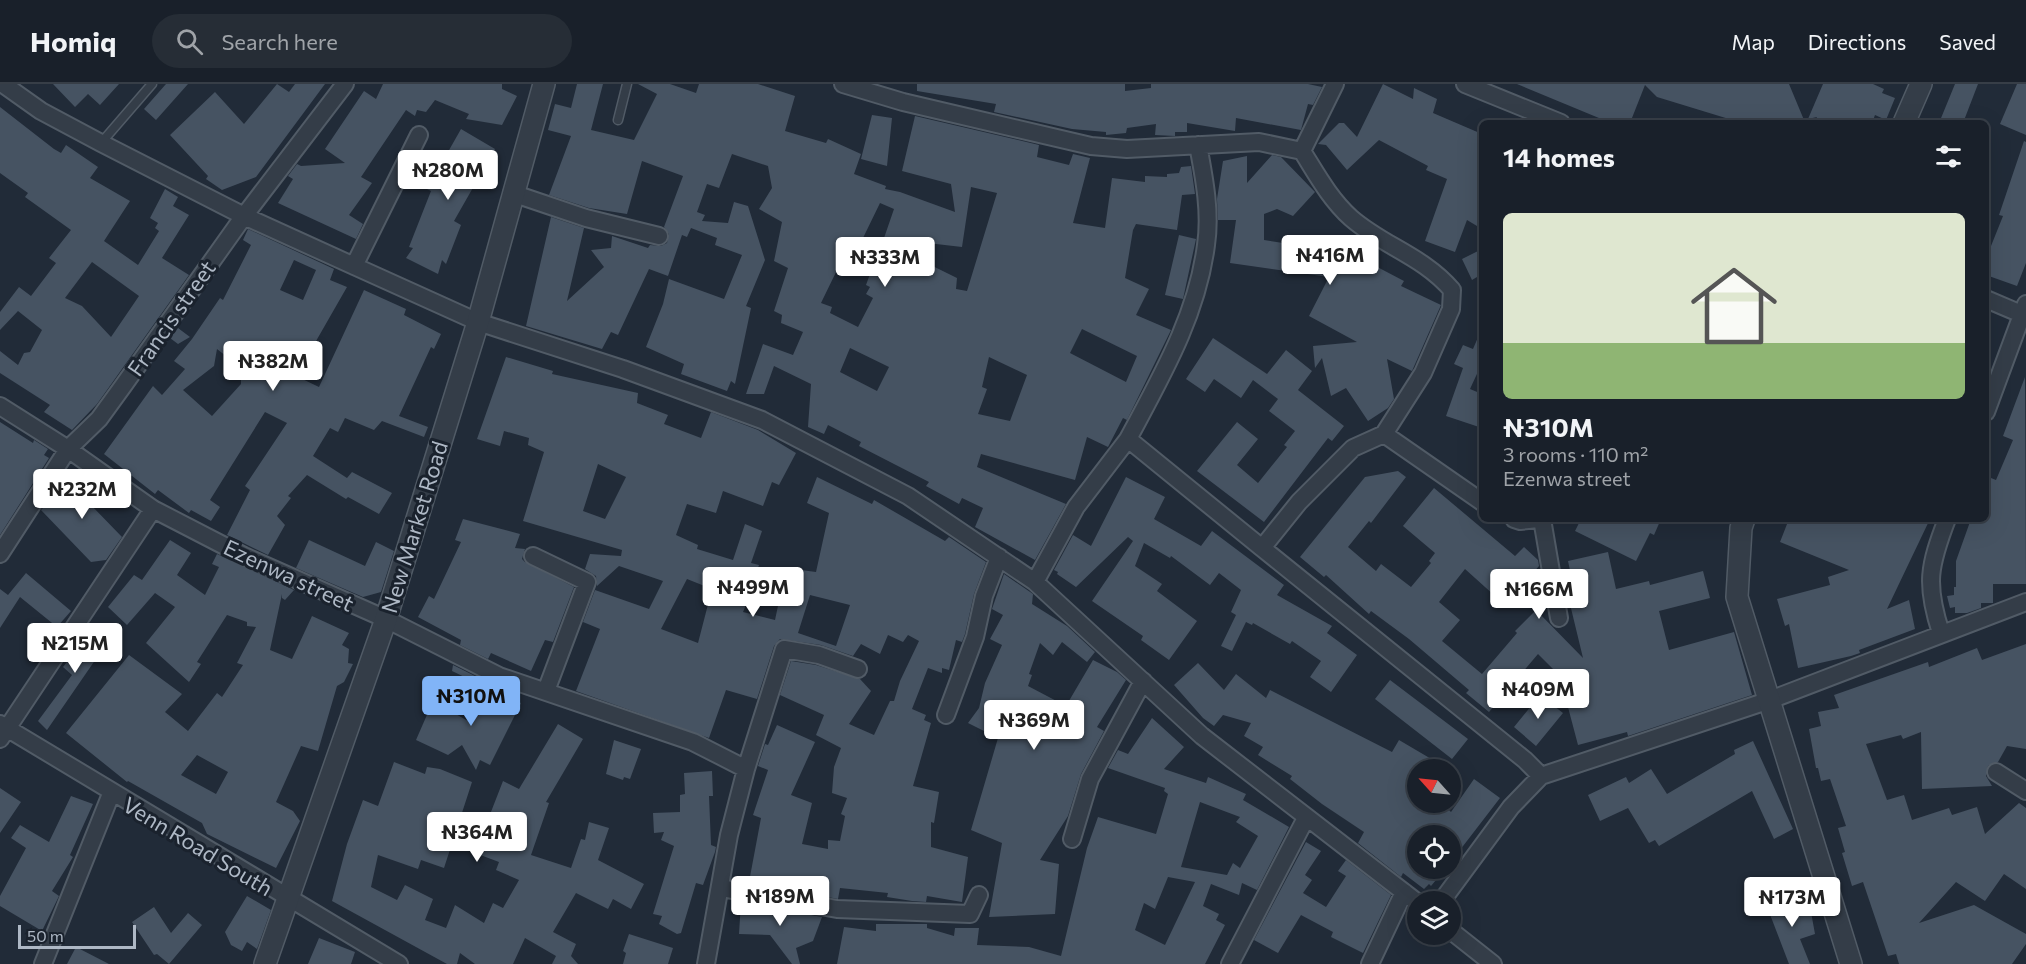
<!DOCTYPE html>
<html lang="en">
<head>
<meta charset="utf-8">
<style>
	body { margin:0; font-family:Commissioner,sans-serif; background:#262d36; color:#f1f3f6; height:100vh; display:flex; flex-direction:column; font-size:22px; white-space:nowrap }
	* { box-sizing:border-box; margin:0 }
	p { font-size:20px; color:#9fa3a8 }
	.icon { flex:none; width:33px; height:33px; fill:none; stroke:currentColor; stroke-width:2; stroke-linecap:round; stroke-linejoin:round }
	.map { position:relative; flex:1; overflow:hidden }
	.details { position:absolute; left:1479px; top:36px; width:510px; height:402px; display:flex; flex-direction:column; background:#19202a; border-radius:9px; box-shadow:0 6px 24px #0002,0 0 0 2px #373e47 }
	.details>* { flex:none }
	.needle { width:39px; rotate:297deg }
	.controls { position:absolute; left:1407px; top:675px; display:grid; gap:12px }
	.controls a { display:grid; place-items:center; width:54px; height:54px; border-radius:50%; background:#19202a; box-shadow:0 6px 24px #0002,0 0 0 2px #373e47; font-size:30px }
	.scale { position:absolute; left:18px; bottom:15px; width:118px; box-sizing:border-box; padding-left:6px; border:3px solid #aeb8c5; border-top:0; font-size:16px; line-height:21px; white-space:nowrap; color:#aeb8c5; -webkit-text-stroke:4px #1a222d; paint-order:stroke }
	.price { position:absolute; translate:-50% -51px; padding:0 14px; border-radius:6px; background:#fff; color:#222; font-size:20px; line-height:39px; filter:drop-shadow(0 2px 3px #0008) }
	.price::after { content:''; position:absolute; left:50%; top:36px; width:18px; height:14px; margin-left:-9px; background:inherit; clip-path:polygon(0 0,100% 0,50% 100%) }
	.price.active { background:#81b4f7; color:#111 }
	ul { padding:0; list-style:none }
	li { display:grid; align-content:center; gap:12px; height:318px; padding:0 24px }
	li+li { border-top:2px solid #373e47 }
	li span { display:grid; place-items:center; height:186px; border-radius:9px; color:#555 }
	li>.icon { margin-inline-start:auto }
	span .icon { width:108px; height:108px; fill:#fffc; stroke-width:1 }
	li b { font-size:26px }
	h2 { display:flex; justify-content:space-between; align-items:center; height:72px; padding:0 24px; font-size:26px }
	header { display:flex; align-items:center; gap:36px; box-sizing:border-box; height:84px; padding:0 30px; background:#19202a; border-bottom:2px solid #373e47 }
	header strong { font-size:28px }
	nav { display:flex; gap:33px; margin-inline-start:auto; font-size:21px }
	.search { width:420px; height:54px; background:#262d36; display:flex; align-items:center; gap:15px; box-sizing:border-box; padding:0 21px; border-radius:33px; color:#9fa3a8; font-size:22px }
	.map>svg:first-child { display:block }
</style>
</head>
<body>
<header>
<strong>Homiq</strong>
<div class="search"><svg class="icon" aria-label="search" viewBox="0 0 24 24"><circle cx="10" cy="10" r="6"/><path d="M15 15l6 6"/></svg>Search here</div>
<nav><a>Map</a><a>Directions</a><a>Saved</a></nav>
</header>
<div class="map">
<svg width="2026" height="880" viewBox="0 0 2026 880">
	<rect width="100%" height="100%" fill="#212b38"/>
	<path fill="#465362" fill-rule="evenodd" d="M53,0H119L100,21L88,10L75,23Z
		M166,0H188L156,36L144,25Z
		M277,0L289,8L295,0H325L256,93L222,106L206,95L208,92L170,51L215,8L244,40Z
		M383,0H502V5L517,12L502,41L466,35L469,30L435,16L426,28L417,26L415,32L406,26L361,93L372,99L349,131L363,140L356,155L278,119L293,95L288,92L297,80L301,82L345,79L325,65L364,7L376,15Z
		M577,0H603L591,46L634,56L657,10L638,0H670L696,9L699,0H758L795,12L785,47L826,59L828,55L861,70L854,90L886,102L885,105L900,108L955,128L951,100L902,87L915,32L1039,61L1037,73L1069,81L1073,70L1090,74L1073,139L1105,144L1112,94L1145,98V92L1167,93V90L1179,89L1181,83L1191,82L1195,110L1182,111L1177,146L1136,140L1133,146L1125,194L1149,205L1136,231L1171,246L1127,336L1123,334L1108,363L1087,353L1075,396L981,370L977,383L1066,420L1035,476L975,443L983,424L962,414L959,420L926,402L929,398L859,362L861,358L828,341L824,350L808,343L811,300L774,282L764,310H746L763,260L793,271L803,248L781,239L782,231L774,227L788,184L774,177L782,138L759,125L772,104L768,82L732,70L719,104L707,100L697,128L705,131L702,137L728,139L734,118L748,122L765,176L746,222L751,224L735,300L731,297L727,307L681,290L684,280L646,263L663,220L669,195L724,215L742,171L715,161L717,154L691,144L687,153L682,151L668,192L649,185L618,251L611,248L602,265L526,242L551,133L584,144L567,217L604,183L591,166L611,164L612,152L648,164L650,161L661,162L667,159L669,150L664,143L683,92L642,77L627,130L589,124L549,111L571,52L548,46L555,20L571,24ZM971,103L997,109L967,207L956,205L957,194L882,157L866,201L870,203L866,210L873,214L858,243L830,229L832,223L821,219L838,184L847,187L880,119L894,125L884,154L962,163ZM1082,245L1137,272L1126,298L1070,269ZM850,264L889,283L877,307L840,288ZM989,273L1027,291L1010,337L978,330L987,305L982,303Z
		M917,0H1125V7L1151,4V0H1308L1322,3L1313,21L1308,20L1301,46L1236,34L1235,47L1187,39V48H1175V52L1155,51L1156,40L1127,44L1126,49L1106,51V48L1072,45L994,28L996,20L917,7Z
		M1383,0L1413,15L1414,4L1437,15L1433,29L1482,50V145L1467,136L1455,168L1425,157L1447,95L1426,86L1428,82L1379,56L1347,86L1326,61L1318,60L1339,39H1344L1357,53Z
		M1517,0H1789L1804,36L1791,39H1742L1657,13L1645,1L1630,39H1611Z
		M1823,0H1873L1884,5L1882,9L1895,14L1886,36L1875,31L1872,39H1814L1817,33L1808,35Z
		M1955,0H1978L1963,39H1939Z
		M2017,0H2026V51L2000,40Z
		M0,23L54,65L61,69L66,61L98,83L90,94L130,117L104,157L138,181L159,147L155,144L158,139L150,134L165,105L178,113L173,122L189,131L162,174L189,191L97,320L72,346L44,328L50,321L0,289V267L18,281L24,269L30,268L42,246L18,227L0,246V228L19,203L31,212L56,179L49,174L71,146L25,113L28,109L0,89ZM92,178L139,212L111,253L82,222L65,214Z
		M872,31L892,34L887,82L861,75Z
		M461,45L495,65L454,137L461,141L446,180L442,176L438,190L406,174L413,164L409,163L431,107L427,105Z
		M2024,57L2026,58V179L2017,202L1986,191V161L1991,162L2003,132L1999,131Z
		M1272,71L1281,73L1315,108L1293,132L1277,125L1264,130V156L1342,168L1343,165L1404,197L1401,202L1441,221L1412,287L1387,275L1394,315L1388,324L1368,337L1346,304L1331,312L1322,274L1315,284L1313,262L1357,258L1309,232L1329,193L1230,179L1236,136H1218L1217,115L1223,77L1247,72V99Z
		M248,145L334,185L330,196L347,203L296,292L319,303L364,206L406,225L404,231L441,250L434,265L431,263L399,332L428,343L424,353L382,337L374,346L345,334L338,348L330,344L313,372L347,394L352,388L392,409L379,430L348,413L346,415L307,391L288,412L291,414L277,432L285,441L268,471L227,451L250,406L245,402L287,339L265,328L210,416L220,423L211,437L191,426L189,429L158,406L155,410L104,370L153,302L162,311L185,285L174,277L192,255L220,214L223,216L251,161L243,156ZM294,176L316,186L303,216L280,206ZM217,265L241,284V300L212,332L183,306L214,282Z
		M1179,151L1196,155L1183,215L1165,211Z
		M1482,165V190L1472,196L1462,175Z
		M178,244L190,253L178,260L170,254Z
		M1482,244V279L1470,305L1482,310V344L1446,332L1463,284L1454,280L1463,261L1473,265Z
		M1213,254L1267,290L1286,266L1312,287L1298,306L1344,342L1332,357L1328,354L1264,438L1197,387L1237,338L1258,355L1237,381L1258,399L1287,363L1284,361L1295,347L1269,327L1278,315L1253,296L1241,314L1214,295L1205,308L1186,295Z
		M506,273L553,287L552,290L638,309L637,319L668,331L664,340L701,354L711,328L758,346L796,369L779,401L772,398L763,422L723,407L716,429L687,420L676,451L698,461L697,465L733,476L745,440L762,447L751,479L759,481L753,498H756L743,528L775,536L786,484L816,488L829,429L807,419L817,393L872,420L874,416L945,457L949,453L986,478L974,510L965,550L962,558L956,556L949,586L942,584V589L928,584L912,625L926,631L924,636L931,639L913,702L939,708L934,739L931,738V763L968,773L962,818L927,812L926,818L912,817L887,813L888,809L840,804L838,815L749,798L761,734L753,731L768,686L758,682L765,660L768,661L777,641L815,658L791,711L812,719L802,760L828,765V756L840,757L845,732L841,730L847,714L832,709L834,683L841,664L816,651L824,631L780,611L791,577L816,581L860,595L871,607L849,640L874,651L890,617H894L900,597L919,557L908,551L903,558L888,551L880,570L861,560L853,572L821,561L780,555L774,562L757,615L726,606L709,654L576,607L600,545L583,538L595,506L649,525L663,497L619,482L597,502L596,492L585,485L590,470L621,472L622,466L523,437L544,368L528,361L529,354L504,347L500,362L477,355ZM598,380L626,393L605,435L583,427ZM687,495L712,505L698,559L661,545ZM810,511L850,521L836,562L798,549Z
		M2025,293L2026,500H1993V519H1981V524L1967,529H1955V523L1950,524L1947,512L1954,511V503H1956V477L1971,435H1986V392L1996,396L2013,356L2003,352Z
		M0,338L33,359L34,356L48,365L44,371L49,374L0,451Z
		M1398,387L1406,393L1371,439L1369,437L1348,463L1376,487L1381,480L1411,503L1431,479L1429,477L1435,469L1403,442L1434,404L1515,472L1524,463L1538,476L1539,482L1505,521L1465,485L1439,518L1460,536L1442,557L1482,590L1517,549L1515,547L1536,526L1583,574L1569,516L1576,515L1568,477L1608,468L1616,505L1649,497L1650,501L1703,487L1710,514L1659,527L1669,566L1734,548L1752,611L1628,652L1627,648L1578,661L1564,608L1573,605L1538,570L1489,628L1466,609L1469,606L1409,555L1371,527L1369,530L1326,491L1324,493L1300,473L1365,393Z
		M74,392L103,409L90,420L122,453L106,476L91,478L41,426Z
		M1126,393L1165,413L1154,435L1201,462L1212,447L1284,501L1277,511L1332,542L1327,549L1357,571L1331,608L1310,593L1321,577L1292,557L1290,560L1253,539L1252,541L1246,538L1232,567L1221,562L1236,531L1231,528L1241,506L1219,489L1210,501L1171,472L1170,474L1144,459L1135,482L1162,500L1157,507L1197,537L1169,576L1141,556L1143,552L1092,517L1133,457L1128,453L1076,503L1057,490L1058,488L1054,486L1073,451L1091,462Z
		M463,435L520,450L515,464L525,465L522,475L525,478L574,503L553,558L545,556L531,587L491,569L488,575L460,561L461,556L418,533L429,512L434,515L461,458L455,456Z
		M1581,435H1661L1654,451L1650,449L1636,477L1575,447Z
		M1789,435H1930L1887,525L1909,516L1915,545L1859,566L1860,569L1851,572L1798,584L1789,540L1785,542L1777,515L1830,501L1828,493L1849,486L1780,458Z
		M170,456L191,469L177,491L205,511L219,483L212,480L217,470L294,506L285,516L282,514V510L270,566L292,575L312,532L349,549L342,561L349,565L348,579L353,580L344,598L337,602L318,667L301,662L276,718L293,727L300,737L276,784L207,750L202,739L128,697L127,698L66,649L129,571L182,610L165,628L188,647L217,609L222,613L243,581L237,579L256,543L247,542V538L227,531L197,578L201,580L189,598L146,559L175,523L155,509L127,541L108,523L134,491L142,496ZM197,671L228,688L216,710L181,691Z
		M309,456L365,482L376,458L394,467L381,508L363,513L296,484Z
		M26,489L71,527L57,543L20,513L0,544V505L8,511Z
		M1004,490L1033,510L1032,520L1067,542L1095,568L1087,578L1062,558L1053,571L1040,559L1029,590L1032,591L1028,602L1066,622L1093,576L1117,588L1126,596L1097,643L1104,647L1081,690L1068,732L1040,776L1059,780L1055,830L989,833L1002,759L971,746L998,654L968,639L979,624L985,599L1002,561L990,555L1003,531L992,525Z
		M93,545L109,556L47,646L38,637L72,591L63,583Z
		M2026,560V665L2007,662L1998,678L1988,682L1986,692L1992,702L1922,705L1921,648L1903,655L1901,651L1866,660L1887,716L1904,711L1912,736L1949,724L1952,731L1977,723L1985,750L2019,719L2026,724V805L2004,790L1985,817L1956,798L1919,839L1974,821L2026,850V860L2012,880H1899L1896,870L1888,872L1863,798L1852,802L1842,769L1845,768L1838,744L1846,742L1830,695L1821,697L1818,684H1816L1809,645L1821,642L1818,628L1839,624L1834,611L1928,578L1929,583L1977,564L1982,576Z
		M1198,579L1224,606L1236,590L1266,614L1270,606L1392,668L1399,656L1450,686H1418V718H1441L1451,728L1474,695L1500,714L1450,779V752H1418V784H1446L1431,802L1429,800L1424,805L1403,789L1401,793L1358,759L1364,748L1322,720L1290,695L1292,692L1258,671L1263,663L1244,652L1251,639L1223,631L1214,642L1203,634L1174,601Z
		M453,581L479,594L477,599L452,587Z
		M1390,596L1468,655L1452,675L1375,615Z
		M485,603L521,619L490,681L480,676L476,686L462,661L448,671L416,656L433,617L468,637Z
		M1540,611L1563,629L1536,662L1514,643Z
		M1152,634L1184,663L1164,685L1206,699L1208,693L1246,710L1243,716L1289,743L1257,806L1242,799L1239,811L1211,800L1203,822L1219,830L1216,836L1225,841L1205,880H837L844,843L876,847V840H927V844L954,852L955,844H979L977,861L1029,863L1061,872L1087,764L1098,733L1156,750L1168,710L1164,707L1165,704L1108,684L1118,666L1128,670ZM1200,718L1240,733L1236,738L1258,752L1240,784L1233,779L1227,791L1181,783ZM1168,793L1195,798L1165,861L1135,846L1144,819L1155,825Z
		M558,640L583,655L546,718L549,719L531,771L571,784L581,755L585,756L589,738L609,744L598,776L644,800L631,825L613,815L608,825L576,809L553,848L576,860L571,872L578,880H552L556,872L525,854L513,880H475L460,869L457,880H447L332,817L347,760L363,716L378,722L394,678L425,690L427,683L440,685L472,698L444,784L421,776L418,785L378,771L371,803L397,816L405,801L433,815L425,836L446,844L455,821L484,839L493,819L503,824L519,796L496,786L499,778L475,769L503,697L519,705Z
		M614,656L641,665L630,695L624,693L623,696L606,690Z
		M1753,657L1793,745L1774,755L1752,707L1659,762L1655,756L1649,759L1628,724L1600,737L1588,711L1626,693L1629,699L1651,685L1667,710L1735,670L1734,666Z
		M712,687L713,712H709L711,761L716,763L715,768L703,801L696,799L681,849L677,850L659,840L662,832L653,830L674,762L661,756L664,748L654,749L653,729L680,728V711L685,710L684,689Z
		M0,704L21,718L0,749Z
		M71,712L93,720L70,771L73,773L52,807L59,812L42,847L0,822V812L26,764L11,754L20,741L49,758Z
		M1306,758L1321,767L1305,791L1312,796L1303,809L1326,823L1346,792L1338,787L1346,776L1391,811L1363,869L1331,853L1333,848L1301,831L1278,869L1254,856Z
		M1791,811L1783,823L1809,817L1815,850L1800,855L1810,880H1789L1766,820Z
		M247,812L271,826L257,865L247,858L242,867L231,861L225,848Z
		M741,818L822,833L813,857L796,864L800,880H792L770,851L739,850Z
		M154,823L171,849L188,829L202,841L169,880L157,870L154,871L132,838Z
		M629,850L673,864L668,880H623L626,869L623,867Z
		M319,854L355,868L351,880H308Z
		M76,863L109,880H67Z"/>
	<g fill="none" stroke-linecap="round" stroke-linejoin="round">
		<g stroke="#515b66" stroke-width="11">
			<path id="service" d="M618,36L627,0
				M101,59L152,0"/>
		</g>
		<g stroke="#515b66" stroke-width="20">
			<path id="minor" d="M3,0L41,27L101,59L244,132L354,182L478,238L623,285L762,336L908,412L1035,498L1202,652L1418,819
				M843,0L903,18L1091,62L1127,65L1259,58L1302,67L1335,0
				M1465,0L1561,39
				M512,109L586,134L659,152
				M354,182L419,51
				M1986,215L2026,232
				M0,322L68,365L153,425L244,472L386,535L499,592L693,658L746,685L729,751L706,880
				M1986,328L2026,220
				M1384,350L1482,418
				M1128,355C1161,293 1197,232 1206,161C1211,128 1204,93 1198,61
				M1514,435L1520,437L1538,435
				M1542,435L1559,534
				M1262,464L1525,676L1541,692
				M0,470L68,365L99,335L123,302L244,132L345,0
				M533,472L587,498L546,607
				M1035,498L1076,423L1128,355L1262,464L1299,418L1353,364L1384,350L1423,289L1451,225L1452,206C1423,172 1383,162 1351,134C1330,115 1317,91 1302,67
				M1941,549C1925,500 1929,482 1947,435
				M946,631L975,553L984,512L999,473
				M0,640L399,880
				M0,655L153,425
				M746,685L784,565L819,571L858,585
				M1996,688L2026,707
				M1072,755L1090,695L1143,597
				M721,804L837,825L970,830L979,811
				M1441,818L1511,723L1541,692L1770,616L2026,518
				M1450,846L1493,880
				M43,880L111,710
				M1230,880L1306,734
				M1370,880L1404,808"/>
		</g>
		<g stroke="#515b66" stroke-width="24">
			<path id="tertiary" d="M1904,39L1921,0
				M1744,435L1741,444L1737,513L1851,880
				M265,880L386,535L478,238L544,0"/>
		</g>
		<use href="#service" stroke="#343d48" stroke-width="8"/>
		<use href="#minor" stroke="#343d48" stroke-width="16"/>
		<use href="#tertiary" stroke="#343d48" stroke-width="21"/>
	</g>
	<g text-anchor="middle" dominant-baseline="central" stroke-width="6" stroke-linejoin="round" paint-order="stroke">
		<g font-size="22" fill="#aeb8c5" stroke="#1a222d">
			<text transform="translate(171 234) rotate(-55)">Francis street</text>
			<text transform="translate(414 443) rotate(-73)">New Market Road</text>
			<text transform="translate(289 491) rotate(25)">Ezenwa street</text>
			<text transform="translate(198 762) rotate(31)">Venn Road South</text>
		</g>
	</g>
</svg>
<div class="controls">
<a><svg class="needle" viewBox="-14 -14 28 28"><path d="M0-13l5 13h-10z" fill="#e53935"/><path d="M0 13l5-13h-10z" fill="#9fa3a8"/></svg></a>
<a><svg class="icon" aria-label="locate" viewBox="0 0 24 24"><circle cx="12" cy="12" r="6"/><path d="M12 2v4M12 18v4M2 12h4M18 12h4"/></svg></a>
<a><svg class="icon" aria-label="layers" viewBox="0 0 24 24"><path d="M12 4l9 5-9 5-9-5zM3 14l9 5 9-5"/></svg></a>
</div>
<div class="scale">50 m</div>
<b class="price" style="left:448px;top:117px">₦280M</b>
<b class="price" style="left:1330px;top:202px">₦416M</b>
<b class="price" style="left:885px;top:204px">₦333M</b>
<b class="price" style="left:273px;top:308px">₦382M</b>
<b class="price" style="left:82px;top:436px">₦232M</b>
<b class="price" style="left:753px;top:534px">₦499M</b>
<b class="price" style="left:1539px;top:536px">₦166M</b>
<b class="price" style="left:75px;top:590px">₦215M</b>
<b class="price" style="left:1538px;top:636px">₦409M</b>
<b class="price active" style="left:471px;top:643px">₦310M</b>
<b class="price" style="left:1034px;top:667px">₦369M</b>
<b class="price" style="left:477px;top:779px">₦364M</b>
<b class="price" style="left:780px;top:843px">₦189M</b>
<b class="price" style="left:1792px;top:844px">₦173M</b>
<section class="details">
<h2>14 homes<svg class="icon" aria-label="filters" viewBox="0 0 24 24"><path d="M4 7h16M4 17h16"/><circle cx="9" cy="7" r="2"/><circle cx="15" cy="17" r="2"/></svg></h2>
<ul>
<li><span style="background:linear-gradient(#dfe7d0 70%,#8fb573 0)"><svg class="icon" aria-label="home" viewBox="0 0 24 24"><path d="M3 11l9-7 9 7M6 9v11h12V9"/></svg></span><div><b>₦310M</b><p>3 rooms · 110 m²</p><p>Ezenwa street</p></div></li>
</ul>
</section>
</div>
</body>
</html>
